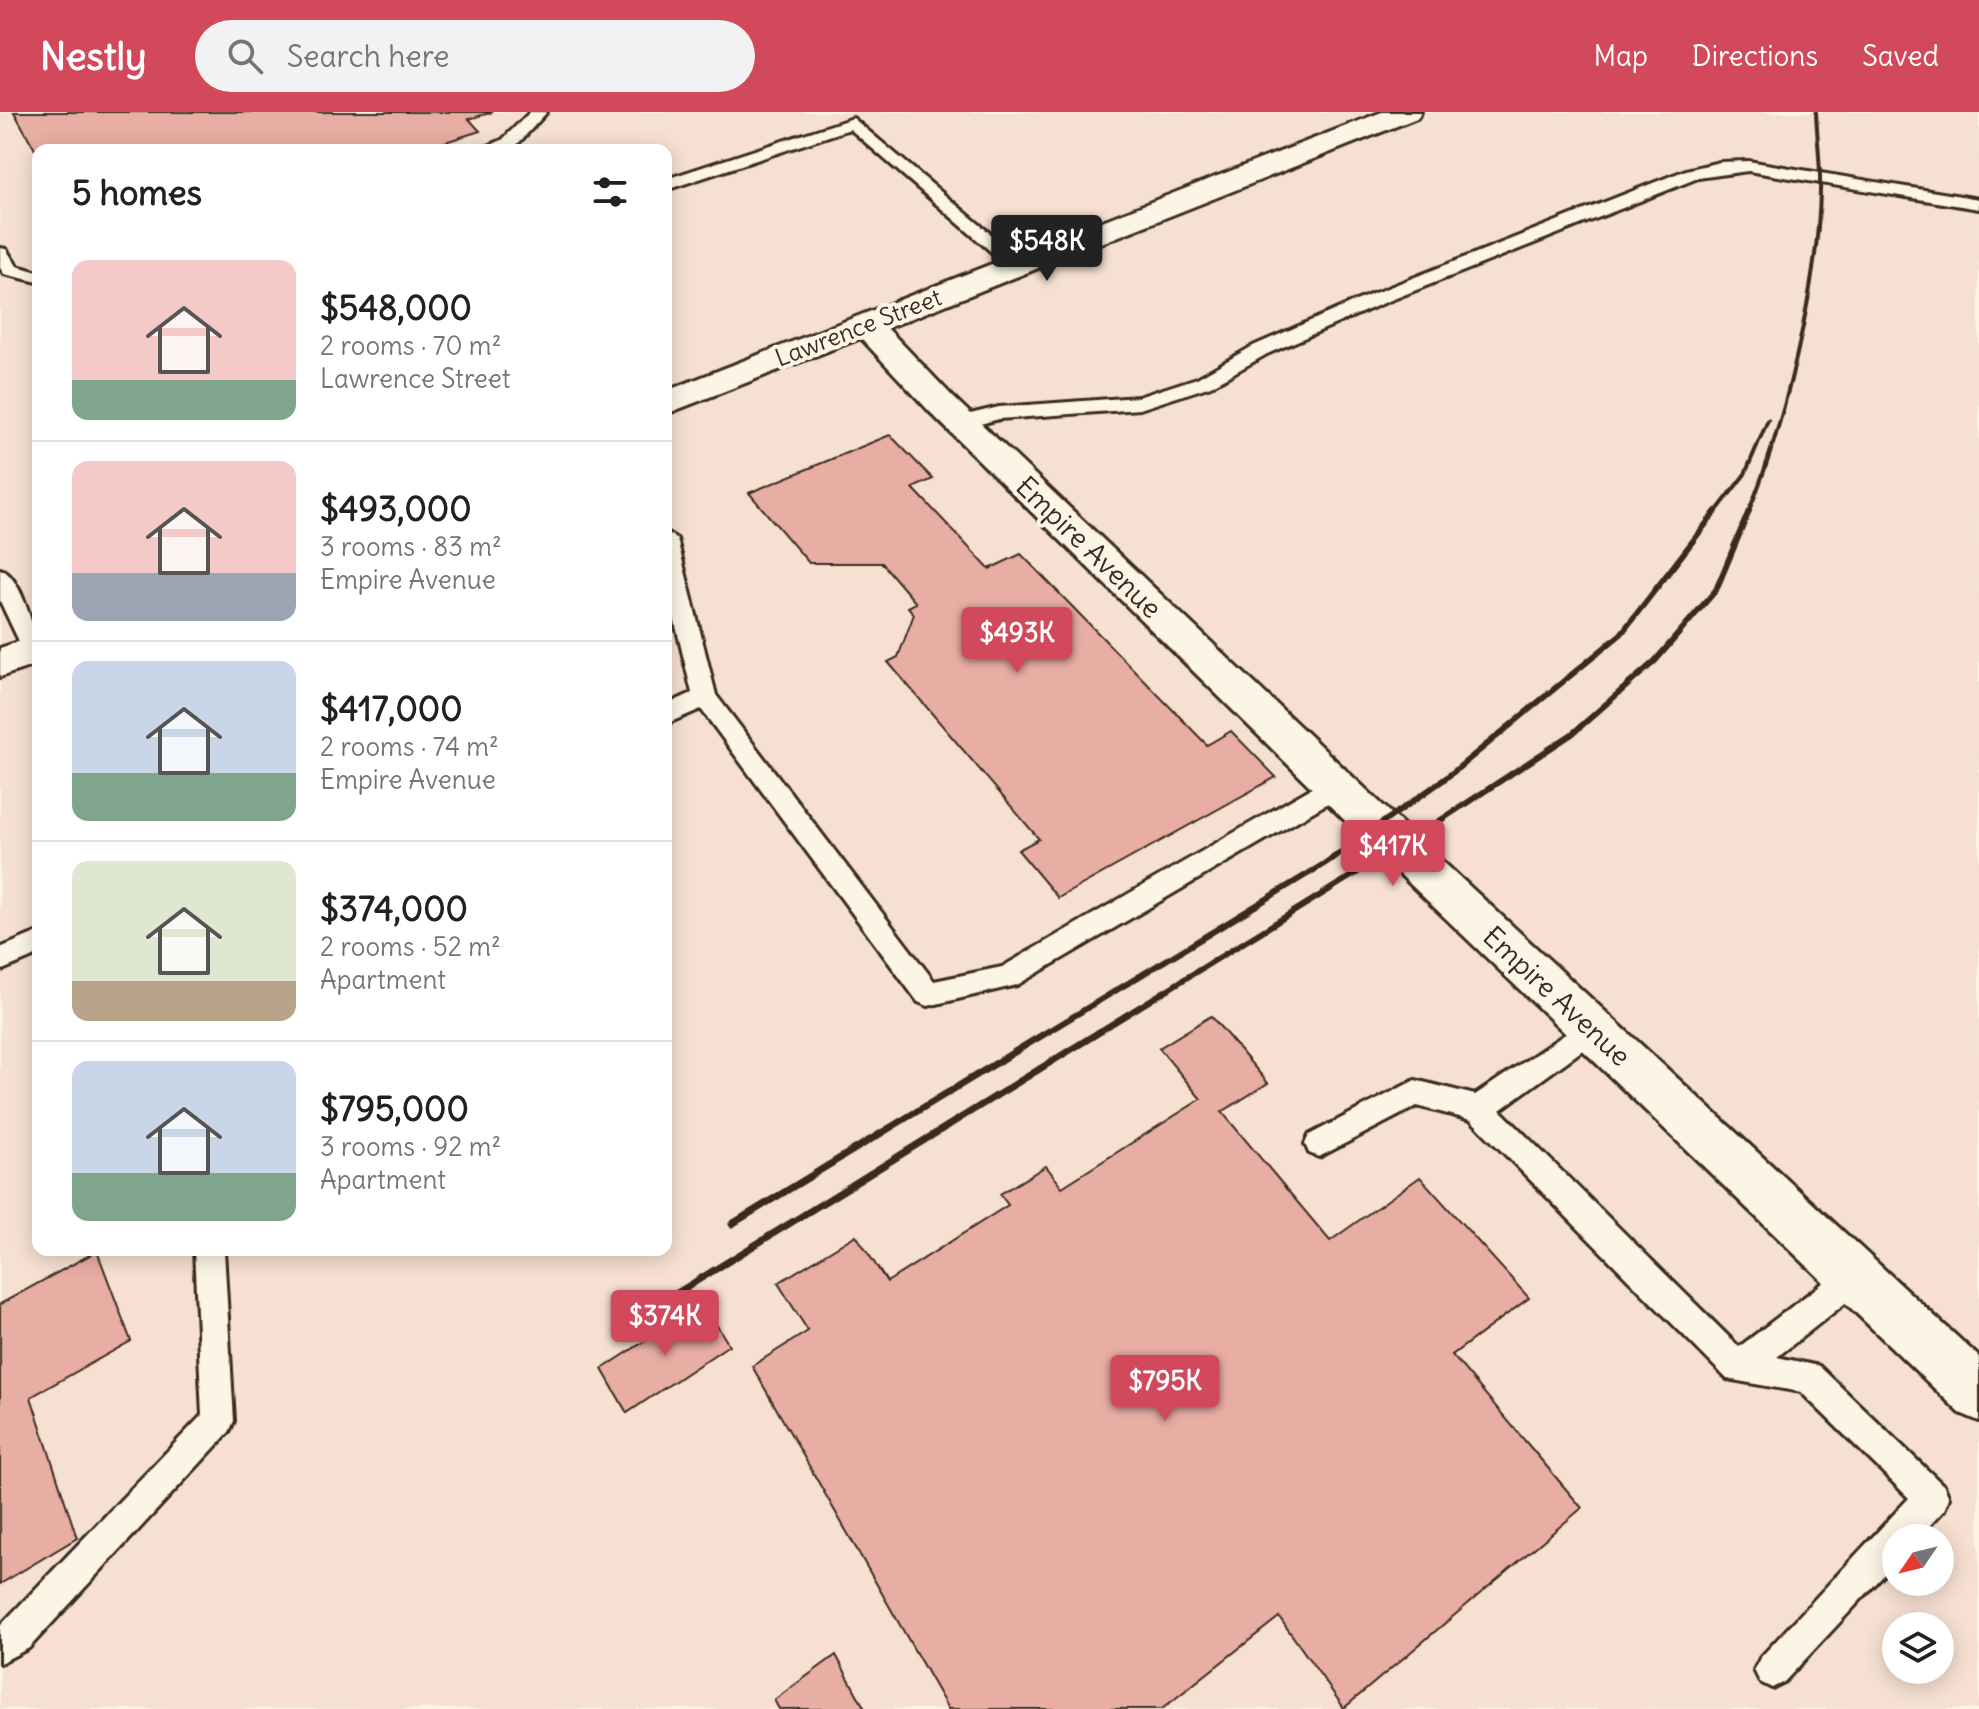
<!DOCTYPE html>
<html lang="en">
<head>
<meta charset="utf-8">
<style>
	body { margin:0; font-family:Delius,sans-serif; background:#f2f2f2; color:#202124; height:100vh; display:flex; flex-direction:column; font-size:30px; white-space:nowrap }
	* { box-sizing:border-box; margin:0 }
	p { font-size:26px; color:#757577 }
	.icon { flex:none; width:44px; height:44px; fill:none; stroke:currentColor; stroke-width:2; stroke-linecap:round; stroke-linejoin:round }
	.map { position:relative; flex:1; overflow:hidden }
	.panel { position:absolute; left:32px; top:32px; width:640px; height:1112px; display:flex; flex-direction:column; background:#fff; border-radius:16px; box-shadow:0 4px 20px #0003 }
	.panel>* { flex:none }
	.needle { width:52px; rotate:235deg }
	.tools { position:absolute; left:1882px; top:1412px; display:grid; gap:16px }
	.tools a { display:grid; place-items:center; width:72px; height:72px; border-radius:50%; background:#fff; box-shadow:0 4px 20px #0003; font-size:40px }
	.price { position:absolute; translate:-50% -68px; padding:0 18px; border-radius:8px; background:#d1495b; color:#fff; font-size:26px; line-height:52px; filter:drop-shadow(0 2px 4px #0008) }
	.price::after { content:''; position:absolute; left:50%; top:48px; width:24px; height:18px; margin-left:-12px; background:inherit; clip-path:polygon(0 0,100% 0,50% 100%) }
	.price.on { background:#222; color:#fff }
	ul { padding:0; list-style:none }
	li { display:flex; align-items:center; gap:24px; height:200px; padding:0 40px }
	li+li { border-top:2px solid #e0e0e0 }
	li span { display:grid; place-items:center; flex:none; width:224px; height:160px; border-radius:16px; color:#555 }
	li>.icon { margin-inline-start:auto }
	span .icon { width:96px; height:96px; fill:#fffc; stroke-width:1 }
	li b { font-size:34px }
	h2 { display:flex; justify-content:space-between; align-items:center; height:96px; padding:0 40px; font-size:34px }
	header { display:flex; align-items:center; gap:48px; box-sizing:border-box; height:112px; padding:0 40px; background:#d1495b; color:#fff }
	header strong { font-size:38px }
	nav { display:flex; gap:44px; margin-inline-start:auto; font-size:28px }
	.search { width:560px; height:72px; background:#f2f2f2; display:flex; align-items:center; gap:20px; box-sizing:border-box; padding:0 28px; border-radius:44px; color:#757577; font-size:30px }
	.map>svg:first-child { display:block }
</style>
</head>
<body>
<header>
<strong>Nestly</strong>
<div class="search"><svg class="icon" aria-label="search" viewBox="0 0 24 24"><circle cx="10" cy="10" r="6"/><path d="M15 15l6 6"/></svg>Search here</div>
<nav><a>Map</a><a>Directions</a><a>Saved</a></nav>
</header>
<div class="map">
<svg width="1979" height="1597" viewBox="0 0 1979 1597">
	<rect width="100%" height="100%" fill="#fcf5e5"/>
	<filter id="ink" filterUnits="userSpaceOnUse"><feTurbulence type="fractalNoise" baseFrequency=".0125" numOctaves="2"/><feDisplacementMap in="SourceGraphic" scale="16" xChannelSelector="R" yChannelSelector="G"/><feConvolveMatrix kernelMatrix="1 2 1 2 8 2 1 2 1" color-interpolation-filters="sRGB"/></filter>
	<g filter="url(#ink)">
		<path fill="#f6e0d2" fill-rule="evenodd" d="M0,0H1979V1597H0ZM38,38H666V1138H38ZM1896,1426H1940V1470H1896ZM1896,1514H1940V1558H1896Z"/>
		<path fill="#e8aea4" stroke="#3b2a1e" stroke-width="2" d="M14,0H493L469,7L480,19L420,38H38V43Z
			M890,323L933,367L913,376L989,457L1021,442L1207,633L1231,619L1276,665L1058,786L1018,738L1039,727L888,550L898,545L914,502L908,495L916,491L882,451H809L749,381Z
			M1211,904L1268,971L1222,1000L1330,1129L1420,1065L1529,1186L1452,1243L1582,1396L1344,1596L1279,1505L1162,1597H948L752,1254L808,1219L778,1171L856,1123L887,1170L1008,1093L1000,1082L1046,1054L1062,1075L1201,987L1159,936Z
			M97,1139L131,1229L31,1285L77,1426L0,1472V1192Z
			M703,1191L729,1233L627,1301L602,1257Z
			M836,1543L865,1597H779L774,1588Z"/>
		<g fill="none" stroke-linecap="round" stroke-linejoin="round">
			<g stroke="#3b2a1e" stroke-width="6">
				<path id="lane" d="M530,0H547L514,36L479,38L502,28Z
					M853,6L1023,149V157H1011L850,17L666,78V67Z
					M1748,49L1979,87V97L1748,59L1698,66L1386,190L1267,242L1211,274L1140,297L999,307L961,317L951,311L954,306L999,295L1138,285L1197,266L1253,234L1372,182L1686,58L1720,50Z
					M0,136L6,137L17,154L38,160V170L4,162L0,156Z
					M666,420L677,427L716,583L934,869L1002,855L1327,667H1345L1348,674L1345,681L1017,873L928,894L918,890L701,597L666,612V593L692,581L666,472Z
					M0,457C21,463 38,525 38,545L26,544L0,489Z
					M38,820V843L0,859V836Z
					M1592,904L1602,908L1606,916L1602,924L1500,998L1739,1235L1845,1154L1856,1149L1867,1154L1871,1164L1867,1174L1777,1245L1819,1254L1944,1374L1949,1386L1944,1398L1918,1426H1896V1450L1784,1570L1772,1576L1760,1570L1754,1558L1760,1546L1909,1386L1801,1280L1727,1267L1471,1008L1417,994L1319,1045L1309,1041L1305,1032L1309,1023L1415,968L1475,983Z
					M194,1138H224L234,1309L229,1320L29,1536L0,1551V1514L202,1303Z"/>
			</g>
			<g stroke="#3b2a1e" stroke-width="6">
				<path id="street" d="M1382,0H1421L1417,6L887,216L954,286L1413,722L1979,1245V1309L1960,1301L1383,746L930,300L861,226L666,302V279Z
					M38,523V552L0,565V536Z"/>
			</g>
			<use href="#lane" fill="#fcf5e5" fill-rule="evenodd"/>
			<use href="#street" fill="#fcf5e5" fill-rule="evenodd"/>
			<path stroke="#3b2a1e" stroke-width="4" d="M1715,401L1745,362L1768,308
				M1748,401C1784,315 1818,173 1820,79C1821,53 1817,26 1816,0"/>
			<path stroke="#3b2a1e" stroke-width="6" d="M1046,921L1324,752L1446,666L1621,522L1716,399
				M1097,921L1418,723L1572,622L1655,549L1716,478L1749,399"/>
			<path stroke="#3b2a1e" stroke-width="7" d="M732,1112L1049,919
				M661,1191L1101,919"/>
		</g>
	</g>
	<g text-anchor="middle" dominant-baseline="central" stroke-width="8" stroke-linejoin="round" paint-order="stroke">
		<g font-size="24" fill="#3b2a1e" stroke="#fcf5e5">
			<text transform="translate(858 215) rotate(-21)">Lawrence Street</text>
		</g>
		<g font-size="28" fill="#3b2a1e" stroke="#fcf5e5">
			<text transform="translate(1089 435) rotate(44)">Empire Avenue</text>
			<text transform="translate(1557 884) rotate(43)">Empire Avenue</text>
		</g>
	</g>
</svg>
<div class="tools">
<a><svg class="needle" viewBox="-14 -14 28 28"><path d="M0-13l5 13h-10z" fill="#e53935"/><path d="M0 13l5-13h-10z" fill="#757577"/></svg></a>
<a><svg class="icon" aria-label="layers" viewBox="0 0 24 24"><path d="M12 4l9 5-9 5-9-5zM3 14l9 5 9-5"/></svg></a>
</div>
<b class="price on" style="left:1047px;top:171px">$548K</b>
<b class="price" style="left:1017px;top:563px">$493K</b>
<b class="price" style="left:1393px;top:776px">$417K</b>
<b class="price" style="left:665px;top:1246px">$374K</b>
<b class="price" style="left:1165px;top:1311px">$795K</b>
<section class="panel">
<h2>5 homes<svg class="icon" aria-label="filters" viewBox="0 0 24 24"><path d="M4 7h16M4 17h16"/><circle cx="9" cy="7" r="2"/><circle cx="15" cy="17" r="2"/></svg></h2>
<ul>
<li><span style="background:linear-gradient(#f6c9c9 75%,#7fa58c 0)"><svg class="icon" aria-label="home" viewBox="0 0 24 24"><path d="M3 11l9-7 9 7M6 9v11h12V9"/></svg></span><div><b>$548,000</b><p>2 rooms · 70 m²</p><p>Lawrence Street</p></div></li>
<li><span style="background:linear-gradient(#f6c9c9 70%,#9aa5b1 0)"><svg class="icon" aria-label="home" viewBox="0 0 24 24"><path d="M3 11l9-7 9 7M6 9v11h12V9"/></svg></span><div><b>$493,000</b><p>3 rooms · 83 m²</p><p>Empire Avenue</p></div></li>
<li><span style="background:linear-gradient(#c9d6e8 70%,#7fa58c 0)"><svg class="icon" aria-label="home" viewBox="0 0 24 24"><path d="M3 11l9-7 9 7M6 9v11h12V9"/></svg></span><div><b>$417,000</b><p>2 rooms · 74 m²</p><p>Empire Avenue</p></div></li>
<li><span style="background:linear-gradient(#dfe7d0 75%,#b9a48a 0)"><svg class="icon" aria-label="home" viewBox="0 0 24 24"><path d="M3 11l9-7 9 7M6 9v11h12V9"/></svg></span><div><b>$374,000</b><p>2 rooms · 52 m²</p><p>Apartment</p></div></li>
<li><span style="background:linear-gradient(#c9d6e8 70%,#7fa58c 0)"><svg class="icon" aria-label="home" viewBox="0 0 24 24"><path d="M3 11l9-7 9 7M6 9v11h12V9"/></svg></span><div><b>$795,000</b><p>3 rooms · 92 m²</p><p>Apartment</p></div></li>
</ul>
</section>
</div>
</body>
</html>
